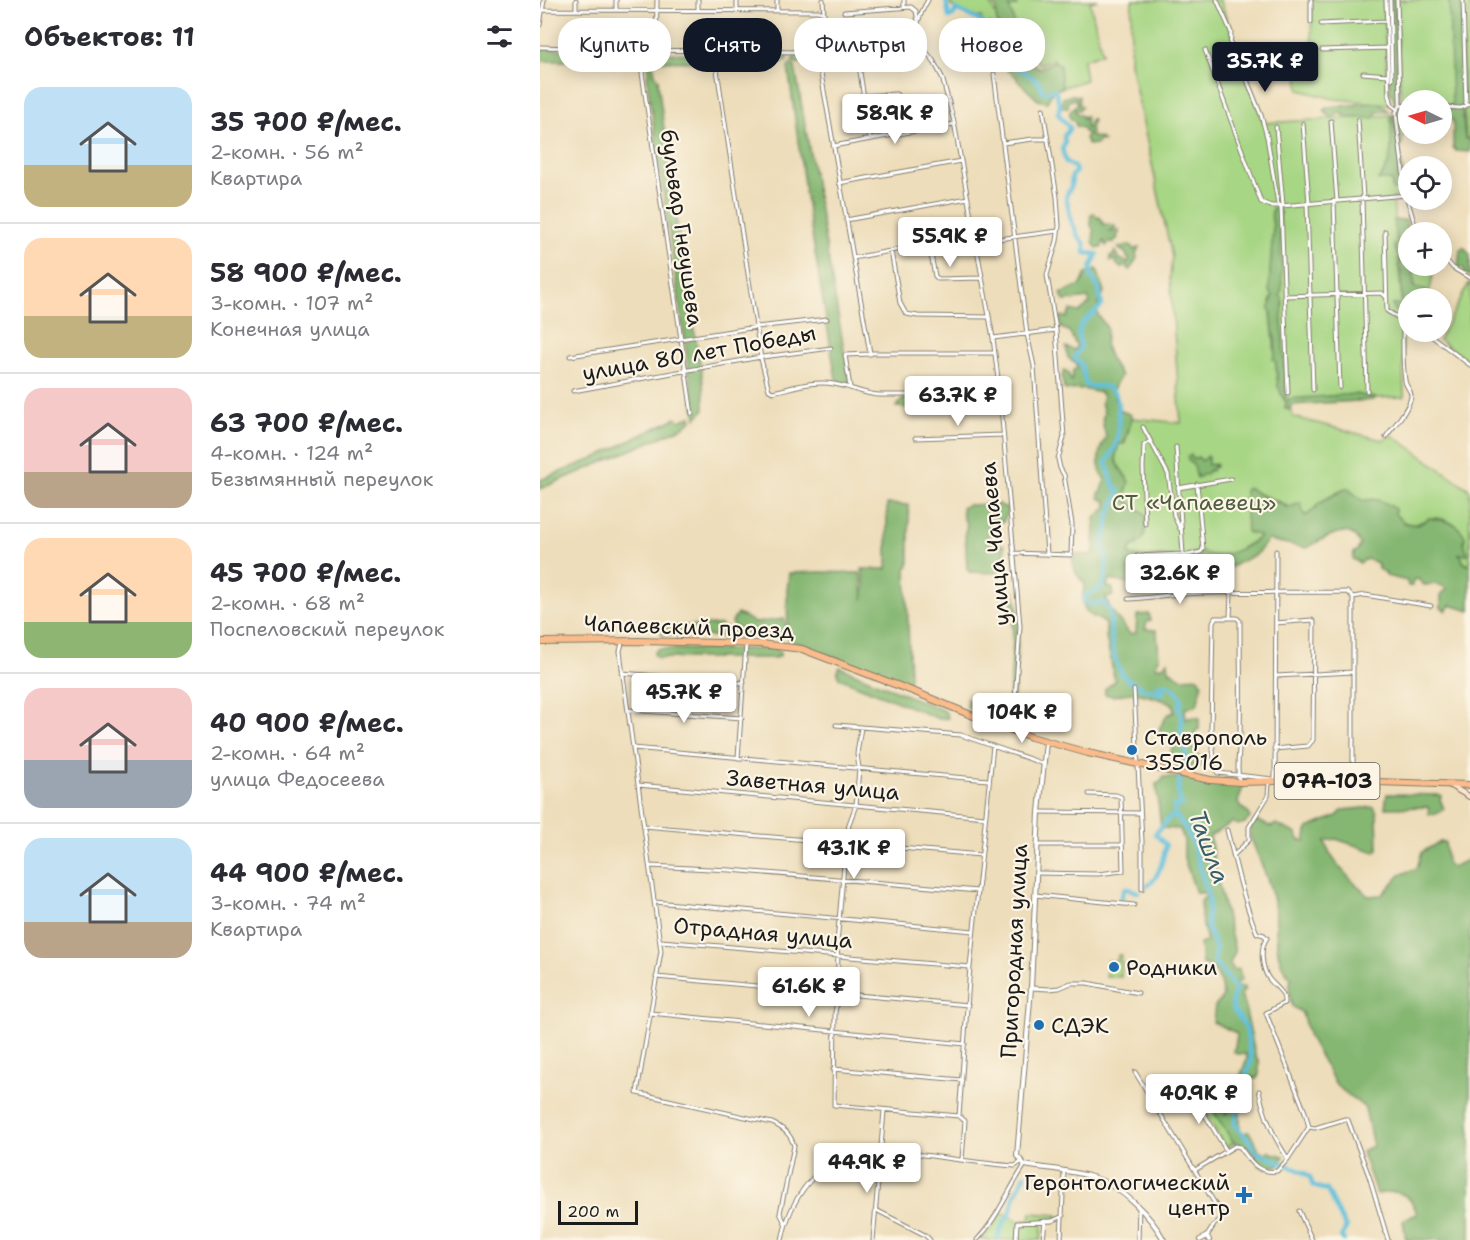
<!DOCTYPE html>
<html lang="ru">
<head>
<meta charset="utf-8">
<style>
	body { margin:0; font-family:"Shantell Sans",sans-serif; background:#f7f7f7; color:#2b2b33; height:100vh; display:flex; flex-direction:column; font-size:22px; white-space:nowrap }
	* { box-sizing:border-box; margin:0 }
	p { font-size:20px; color:#7c7c81 }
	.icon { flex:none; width:33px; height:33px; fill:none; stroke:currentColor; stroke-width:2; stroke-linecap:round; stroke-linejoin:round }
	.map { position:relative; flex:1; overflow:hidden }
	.side { display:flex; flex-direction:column; background:#fff; width:540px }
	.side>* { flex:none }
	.banner { position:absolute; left:18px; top:18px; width:570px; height:54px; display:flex; gap:12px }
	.needle { width:39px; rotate:275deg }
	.buttons { position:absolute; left:858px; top:90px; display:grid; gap:12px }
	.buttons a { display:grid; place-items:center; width:54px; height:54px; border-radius:50%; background:#fff; box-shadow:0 3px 15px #0003; font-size:30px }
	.scale { position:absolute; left:18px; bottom:15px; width:80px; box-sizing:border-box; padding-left:6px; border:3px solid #1c1c1c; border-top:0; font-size:16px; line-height:21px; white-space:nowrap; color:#1c1c1c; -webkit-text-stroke:4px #fcf5e5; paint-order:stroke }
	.price { position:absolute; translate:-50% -51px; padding:0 14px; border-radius:6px; background:#fff; color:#222; font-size:20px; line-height:39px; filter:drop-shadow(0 2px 3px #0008) }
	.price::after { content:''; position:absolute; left:50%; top:36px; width:18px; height:14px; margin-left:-9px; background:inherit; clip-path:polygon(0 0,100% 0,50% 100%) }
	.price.active { background:#111827; color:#fff }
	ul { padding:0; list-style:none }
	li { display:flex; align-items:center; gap:18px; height:150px; padding:0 24px }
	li+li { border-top:2px solid #e1e1e2 }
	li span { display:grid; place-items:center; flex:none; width:168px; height:120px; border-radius:18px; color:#555 }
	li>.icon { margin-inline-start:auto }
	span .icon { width:72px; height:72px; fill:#fffc; stroke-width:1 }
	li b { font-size:26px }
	h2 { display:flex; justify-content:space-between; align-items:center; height:72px; padding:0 24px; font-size:26px }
	.pill { padding:0 21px; border-radius:24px; background:#fff; box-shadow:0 3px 15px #0003; font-size:21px; line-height:54px }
	.pill.active { background:#111827; color:#fff }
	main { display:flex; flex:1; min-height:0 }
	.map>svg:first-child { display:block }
</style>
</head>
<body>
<main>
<section class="side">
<h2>Объектов: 11<svg class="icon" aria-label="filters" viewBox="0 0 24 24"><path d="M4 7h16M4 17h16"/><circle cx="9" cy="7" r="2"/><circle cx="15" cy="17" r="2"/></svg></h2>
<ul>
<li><span style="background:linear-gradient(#bfe0f5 65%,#c2b280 0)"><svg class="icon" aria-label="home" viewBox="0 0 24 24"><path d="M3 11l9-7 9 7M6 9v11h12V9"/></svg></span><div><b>35 700 ₽/мес.</b><p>2-комн. · 56 m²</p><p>Квартира</p></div></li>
<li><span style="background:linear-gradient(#ffd9b3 65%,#c2b280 0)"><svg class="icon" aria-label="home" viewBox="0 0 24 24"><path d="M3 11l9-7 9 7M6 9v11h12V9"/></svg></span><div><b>58 900 ₽/мес.</b><p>3-комн. · 107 m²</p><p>Конечная улица</p></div></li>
<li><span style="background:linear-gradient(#f6c9c9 70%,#b9a48a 0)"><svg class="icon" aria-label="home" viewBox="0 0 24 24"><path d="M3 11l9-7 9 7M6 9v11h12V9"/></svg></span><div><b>63 700 ₽/мес.</b><p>4-комн. · 124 m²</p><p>Безымянный переулок</p></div></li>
<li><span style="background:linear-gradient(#ffd9b3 70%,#8fb573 0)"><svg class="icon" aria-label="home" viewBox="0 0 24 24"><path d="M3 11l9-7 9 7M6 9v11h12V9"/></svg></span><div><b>45 700 ₽/мес.</b><p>2-комн. · 68 m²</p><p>Поспеловский переулок</p></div></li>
<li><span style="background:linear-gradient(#f6c9c9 60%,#9aa5b1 0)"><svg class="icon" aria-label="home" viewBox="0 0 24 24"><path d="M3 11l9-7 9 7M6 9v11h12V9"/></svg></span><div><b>40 900 ₽/мес.</b><p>2-комн. · 64 m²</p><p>улица Федосеева</p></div></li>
<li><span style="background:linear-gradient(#bfe0f5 70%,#b9a48a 0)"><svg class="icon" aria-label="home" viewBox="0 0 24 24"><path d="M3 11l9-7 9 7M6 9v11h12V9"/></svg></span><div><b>44 900 ₽/мес.</b><p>3-комн. · 74 m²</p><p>Квартира</p></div></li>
</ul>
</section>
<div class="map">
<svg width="930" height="1240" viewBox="0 0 930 1240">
	<rect width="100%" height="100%" fill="#fcf5e5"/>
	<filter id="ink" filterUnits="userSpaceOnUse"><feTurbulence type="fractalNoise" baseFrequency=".0167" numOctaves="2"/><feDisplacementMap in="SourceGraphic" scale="12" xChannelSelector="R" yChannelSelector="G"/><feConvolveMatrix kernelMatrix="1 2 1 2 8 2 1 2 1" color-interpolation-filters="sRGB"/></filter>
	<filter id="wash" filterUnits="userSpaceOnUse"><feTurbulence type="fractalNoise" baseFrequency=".008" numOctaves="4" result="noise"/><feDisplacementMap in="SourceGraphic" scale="24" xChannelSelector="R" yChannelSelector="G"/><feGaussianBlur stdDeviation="1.35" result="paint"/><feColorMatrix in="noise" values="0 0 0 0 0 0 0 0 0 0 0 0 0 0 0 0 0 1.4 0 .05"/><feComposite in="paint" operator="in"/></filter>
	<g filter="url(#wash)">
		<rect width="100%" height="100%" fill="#edddba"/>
		<path fill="#a7d684" stroke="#627950" stroke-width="1.5" fill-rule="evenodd" d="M410,0H449L458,20L463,37L450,41L441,17L437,18L411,6Z
			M461,0H558L550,2L562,53L543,60L546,80L521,88L514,59L500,64L497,62L494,54L485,56L476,41Z
			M592,0H680L724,123L855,115L866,196L853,198L861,291L864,397L746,401L745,408L749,410L751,405L753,417L842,440L852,435L930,490V566L923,562L919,556C920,553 923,551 924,548C930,531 908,517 892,518C882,519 877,528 866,523C848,516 850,493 823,501L806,488C798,493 788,497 780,503C774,508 772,513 765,516L740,502L714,492L709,533H715L719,535L720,537L693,553L675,556L650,554L646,563L634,560L630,556L600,557L589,555L591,547L598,544L605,525L604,513L584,498L587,478L574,460L575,453L580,442L585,443L592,418L641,423L630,278L632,257L590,63ZM736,207L739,304L745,400L738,386L730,302L733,295C732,274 731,253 733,231C734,221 729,216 733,208Z
			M771,0H844L847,86L849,104L794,99L759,90L758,55L772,53Z
			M856,0H930V138H926L924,108L902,106V100H868V105L861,104Z
			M868,106V124L863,135L862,147L857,112L860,107Z
			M869,266H890L887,271L893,275L888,298L886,291L874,287Z
			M930,281V362L899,340Z
			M578,955H581L580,961L582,962L581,977L566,976L567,961H577Z
			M663,1096L667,1103L672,1100L675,1114L694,1143L686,1148L657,1099Z
			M461,1212L475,1218L476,1221L490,1220L491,1213L518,1215V1218L503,1220L501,1240H441L450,1230Z"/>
		<path fill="#85b772" stroke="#506a47" stroke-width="1.5" d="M452,0H470L476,4L477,6L469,7L473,17L475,32L486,47L484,51L485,55L491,54L494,65L499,68L515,61L520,65L522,87C509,95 516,86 507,102L498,100L477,80V77C466,71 458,58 445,56L441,49L448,45L444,31L447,25L450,24L454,27L458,26L456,17L457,11Z
			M847,0H855L858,103H855L850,91Z
			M909,0H921L924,105L922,108L925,139H930V152L916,151L913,147V120L902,119V108H912Z
			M0,49L105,51L111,54L110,58L104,62L0,61Z
			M115,53L170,54L171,59L166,62L115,61L113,57Z
			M178,53L247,54V60L245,62L216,63L178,60L176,54Z
			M255,54H289L290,56L289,60L285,62L257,63L252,62Z
			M109,63L113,64L115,74L119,80L118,82C127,152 136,222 147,292C153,331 165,370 164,410L156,418L107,80Z
			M250,64L255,67L310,384L306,386L296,379L266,199L248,67Z
			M532,95L539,96V105L542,106L539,110L535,109L536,113L542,116L543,120L544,116H546V125L547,128L551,119L553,120L550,129L552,137L560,138L563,141L559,140L557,144L548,145L545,138L548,134L544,132L543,128L536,126L535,121L531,119C527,111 533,109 537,104L536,99L528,101V107H522L523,98Z
			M833,103L841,104L850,112H837L834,118H805L804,114H798L792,119L784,111L787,107Z
			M851,115H853L860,161L861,190H853L851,180H838C855,164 851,136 851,115Z
			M733,208H737L740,212L742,289L740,295C745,300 743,310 742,316L745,389L747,395L744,400L738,386L736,363L733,359C740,346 730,327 732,314L729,308L733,296L729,291C730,271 731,251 733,231C734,222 729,217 733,208Z
			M554,213L558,218L560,217L563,224L575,225V229L570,230V232L579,230V234L576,235L578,238L573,242L574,243L570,242L566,246L564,241L561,248H557L553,243L554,230C550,227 550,219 551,214Z
			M854,220H866L869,232L868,266L874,272V287L887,291V298H868V317C860,316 855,313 852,305H862L861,272L858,266L861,263L854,246L857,242Z
			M589,245L592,246L593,250L599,247L596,254L597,258L590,270L585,265L581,268L576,263V260L570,261V256H573L575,251L580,259L588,263L590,258H587L586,253L579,249V247Z
			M924,247L930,255V276L924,273L925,270L921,267L919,269L918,267L920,249Z
			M557,269L564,292L558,304V315L567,328L565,346L570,359L581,376C569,391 572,396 581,411L590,414L592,418L584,444L580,443C570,462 580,465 589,482L584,499L606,516C604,532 609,539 591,547L589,555L600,557L631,556L634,560L627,571L621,573L617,571L615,576L603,583L595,584L569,580L567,586L573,589V595L571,597H566C570,612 581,622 590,634L596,633L597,615L609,614L611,620L607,622L605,629L616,630L617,633L619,658L615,667H622L628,661L629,670L641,678L659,677L662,684L657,705L645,709L646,719L653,717L659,718V729L655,731V751L662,759L663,766H653L649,771L637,765L631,752L634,738L623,735L619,729L627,715L634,712L633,704C619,699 604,693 589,693C579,694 575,698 565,694V689L575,681L566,637V624C561,620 559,619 554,617C539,610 542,596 545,583C535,575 532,567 533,554L550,555L554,551L555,518L567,507L566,501L559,498V493L562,491L565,480C556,467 557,451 566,438C565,428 560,423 564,413L561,402L563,398L561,393L543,389L527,390L524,389L522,377L524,370L528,372L530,380L532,381L533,370L537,369V364L528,358L526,347L534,350L537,347L529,331L521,328L519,318L523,316L526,318L531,310L539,312L550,303L548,298L524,301L521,294L541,285L546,273Z
			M816,394L835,398L834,400L751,405L749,410L745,408L748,399Z
			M370,397H438L453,400L452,403L447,405L448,409L371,406L367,408L356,407L362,400Z
			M151,416L152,420L142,428L0,489V480L55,458L136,418L140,421Z
			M651,455L653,459L658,457L662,461L668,456V465L676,464V467L673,466L672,471L669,470L667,473L657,478L654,466L648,460V457Z
			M710,488C719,498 737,499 748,508L760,503L765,516C772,513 774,508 780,503C788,497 798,493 807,488L823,501C836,497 845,502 855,509V514L865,523L878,525L889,518L903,520L916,525L923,533L925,537L924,543L928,554H919L922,557L923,562L930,566V611L910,605L906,611L901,608V594L907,589C900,583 892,584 884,585L878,579L873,580V586H868L867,581L846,576V573L838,569V565L836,562L826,559L820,563L813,559L814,552L817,551L820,545C812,519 782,539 767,548L728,540L715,556C705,558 702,562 693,566C685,570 664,576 655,575L653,591H646L644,589L646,563L650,554L664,552C677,562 708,547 719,538V535L707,532L705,489Z
			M347,504L369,505V566L366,568L370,677L368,684L248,640L247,591L249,573L281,572L320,573L322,580L323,600L325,584L322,569H347Z
			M458,504L467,508V513L463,522L456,520L454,530L446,540L448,543L464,545L467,570L460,573L429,572L427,568L425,532L427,525L423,517L422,508L427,505Z
			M474,591C484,614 474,691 472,719L465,723L430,709L427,706V699L448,712L462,713L469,703L473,641L472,600L475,599Z
			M197,614L211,620L213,623L244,619L248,632L245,636H240L238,633L204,634L202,629L194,628L192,622Z
			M181,625L185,628L199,630L201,637L121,635L123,626Z
			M118,649H237L240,651V656L235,658H118L115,656L114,653Z
			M300,667L405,711L408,718L399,719L299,678L297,671Z
			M623,777C650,777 676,784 703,785V787L698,802L700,807L708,812L710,818L705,823L697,825L693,822L670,836L676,873L695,952L690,963L693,970L699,969L702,980L697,982L698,987H704V991L701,994L705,1007L716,1058L719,1060V1075L717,1078H713L700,1105V1130L703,1133L709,1132L716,1143L719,1151L725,1153L729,1151L731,1153L744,1156L739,1165L726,1168L720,1166C717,1158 711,1154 707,1146L694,1143L675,1114L678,1106L681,1107L686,1114L690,1108L687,1103L696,1095L695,1091L707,1058L706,1054H697L694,1052L697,1035L696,1033L673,1022L675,1006L683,997C680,981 680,968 662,964L660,944L667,941L661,918V901L669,893H656L644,858V840L640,829L621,828L616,784L621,782Z
			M847,794L901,795L902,796L900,799L904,809L896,814H889L888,807L845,808Z
			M834,807L837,813L838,850L835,852L796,839L785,841C791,863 813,881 828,896L842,895L860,875L877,868L882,852L900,842H905L907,863L912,867L930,859V1240H866L863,1220L877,1214C871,1193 858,1189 838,1194L836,1193L822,1152L824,1150L833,1146L825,1108L797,1086L769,1037L762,1013L752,1006L749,991L751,978C732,958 738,932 735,907C732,885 718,857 710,836L711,827L716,820L731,827L736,824L757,834L759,840L765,841L768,828L797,816L803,810Z"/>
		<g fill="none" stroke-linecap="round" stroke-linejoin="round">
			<path stroke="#5ebfdc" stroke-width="4.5" d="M406,0L409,18L413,16L416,9L442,22L447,41L457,48L463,58L499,82L503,92L515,90L520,105L518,114L530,128L524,136L525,143L522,149L526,162L534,167L536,171L532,176L531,187L526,196L531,220L538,236L545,244V253L557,254L551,268V276L558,287L562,305C548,322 533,320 541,347L536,354L535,359L541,364L546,385C554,390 560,383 568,388C572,390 576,394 577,399C579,407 579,433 577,442C575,450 569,455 566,463L574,486L579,491L568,518L567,530L563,541L562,547L567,557L565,580L562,587L545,596L544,602L554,604L562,602C575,610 569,622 571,636C573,650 575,669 587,679C596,687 611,691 622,694L623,692L617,686L620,684C631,685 637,689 642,700L639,706L642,718L641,739L645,747L646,756L641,770L638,792L642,805H634L635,815L645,827L653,844L669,899L667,927L676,948L674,961L696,989L692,1000L693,1009L706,1027L711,1061L701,1090L695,1125L712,1144L716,1152L763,1172L770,1177L773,1186L787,1190L806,1228L801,1237L804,1240
				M607,886C619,879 623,859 626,845L615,834L628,819L635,815
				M580,901L585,888L598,892
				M457,1240L465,1220L469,1217L475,1195L485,1175"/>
		</g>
	</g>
	<g filter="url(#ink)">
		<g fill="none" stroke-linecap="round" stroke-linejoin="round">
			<g stroke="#847c6b" stroke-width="5">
				<path id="minor" d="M117,0L116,51L102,73L152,414
					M283,0L286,45
					M364,0V7
					M677,0L691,32L690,54L705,75L721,115L727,137L738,204L741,206
					M846,0L849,94L852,105L857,109
					M850,0L852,79
					M857,0L860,99V106L856,112L857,123L866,195L877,232
					M923,0L926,106
					M2,10L278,11L284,13
					M36,10V0
					M76,10V0
					M158,10V0
					M197,10V0
					M237,11V0
					M304,12L371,7L376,11L378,22
					M771,22V0
					M781,24L846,21
					M0,25L4,0
					M379,43L393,60L402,77L414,122L453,338L460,395L480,626L473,729
					M379,43C374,27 380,14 388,0
					M286,45L379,43
					M316,45L330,139
					M0,47L93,50L264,52L277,51L286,45
					M174,50L221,359L229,390L233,392C252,388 274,380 294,384C309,386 322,394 339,395H460
					M665,50L721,202L731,206H739
					M782,50L847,48
					M277,51L330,353H454
					M823,73L848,75
					M454,74L487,334L494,366L507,554
					M323,96L356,94L362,101L368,132
					M860,106L868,105
					M902,107L921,108L930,104
					M818,120L823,198
					M791,121L797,201
					M763,123L769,203
					M736,127L743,205
					M463,143L493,139H506
					M293,146L414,124
					M299,183L421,161
					M822,199L827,391
					M794,201L800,388
					M767,203L773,390
					M306,220L428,198
					M845,231L847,311L864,321
					M436,242L518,231
					M389,244L395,276L398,279L442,278
					M351,251L360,303L366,314L378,316L449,317
					M902,255L913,268L930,278
					M313,258L435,235
					M744,296L842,293L846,297
					M886,332L930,365
					M453,338L516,330
					M30,356L217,327L287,319
					M310,387L305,355L331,354
					M33,391L215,358L291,348
					M748,393L741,206L866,195
					M603,427L628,474L634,516L640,529
					M846,437C854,425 868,411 871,397C872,390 865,387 865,380C862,362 863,342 863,324L865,320L868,319
					M375,438L463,435
					M636,447L643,554L641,594
					M638,488L691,479
					M605,524L603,467L604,445L610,441
					M473,553L531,555L532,524L524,475L520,468L518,459L524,437L516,330L507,275L517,241L519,226L517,197L503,109
					M597,556L643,554
					M643,556L661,552L663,549L657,484
					M813,597V780
					M813,597L825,595L891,606
					M588,599C607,598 625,595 644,594C698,591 753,593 807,592L813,597
					M690,618L691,593
					M82,643L80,651L82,668L121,951L97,1093L232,1123C243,1128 251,1134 254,1146L240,1213L245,1223
					M82,673L199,683L204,682
					M736,676L813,672
					M594,690L602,841V889
					M88,710L202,718
					M296,725L421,735L504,764
					M321,727L317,754L319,768L316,805L309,824L306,843L297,943L299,994L295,1012L294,1105L419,1116
					M93,748L448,780
					M734,749L768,746L773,740L774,622L772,620L736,623
					M198,758L206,645
					M735,773L813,777
					M699,780C696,765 700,749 700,733C701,696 700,658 700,621L697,618H675L673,622L671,730L675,769L678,773L733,779
					M735,781L736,551
					M785,781L783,787L839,789
					M98,785L445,817
					M499,812L599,813
					M104,826L441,855
					M687,830C696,865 703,900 717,933L724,935L727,938C719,948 722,969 729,979C736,988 745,991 744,1003L726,1013L765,1112L769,1127L775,1128L805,1119L808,1120L829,1176L848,1240
					M497,845H581
					M694,855L709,840V827L728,796L729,782
					M110,866L190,870L438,891
					M496,873L558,874L583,871L581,797L576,795L549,794
					M495,895L594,905
					M115,902L434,931
					M121,941L430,967
					M116,977L428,1005
					M491,988L509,989L519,988L531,983H547L598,993
					M110,1013L425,1044
					M293,1069L422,1080
					M595,1072L683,1217L674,1225L667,1236
					M653,1089L659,1105L686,1150
					M719,1091C724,1116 734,1138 748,1159
					M422,1159L425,1121L419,1116L430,967L453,746
					M655,1170L695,1146L700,1147C710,1161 718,1174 737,1171L748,1159L769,1127
					M336,1210L385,1235L390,1240
					M759,1211L772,1240
					M242,1240C250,1199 276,1161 319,1152C340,1148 363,1152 383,1155C414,1159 444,1164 475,1166L481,1162
					M333,1240L344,1111
					M437,1240C458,1218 468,1190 485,1165
					M476,1240L477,1223L512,1221L523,1216
					M503,1240L505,1221
					M521,1240L524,1171
					M598,1240L599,1207"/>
			</g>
			<g stroke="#847c6b" stroke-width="6">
				<path id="tertiary" d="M506,742L499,812L491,988L477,1156L485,1165C508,1169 533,1170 555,1178C581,1186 611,1216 624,1240
					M660,1240L667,1236L669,1240"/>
			</g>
			<g stroke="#847c6b" stroke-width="7">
				<path id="secondary" d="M911,786L930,797"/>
			</g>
			<g stroke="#847c6b" stroke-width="8">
				<path id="primary" d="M0,642L99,641L220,644L262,649L375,692L436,717L491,737L548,753L670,780L700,782L773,780L930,785"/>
			</g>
			<use href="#minor" stroke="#fff" stroke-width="3"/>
			<use href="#tertiary" stroke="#fff" stroke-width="4"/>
			<use href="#secondary" stroke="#fde4d1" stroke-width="4.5"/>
			<use href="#primary" stroke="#fabc8b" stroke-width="6"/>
		</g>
	</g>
	<g fill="#1f6fb2" stroke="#fcf5e5" stroke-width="2">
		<circle cx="592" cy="750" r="6"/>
		<circle cx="574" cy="967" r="6"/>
		<circle cx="499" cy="1025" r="6"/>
		<path d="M701 1186h6v6h6v6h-6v6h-6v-6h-6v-6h6z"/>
	</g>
	<g text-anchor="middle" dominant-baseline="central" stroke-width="4.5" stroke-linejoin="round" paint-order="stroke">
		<rect fill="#fcf5e5" stroke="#5f5d58" stroke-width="1.5" x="734.5" y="763" width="105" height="36" rx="4.5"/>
		<g font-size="21" font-weight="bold" fill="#1c1c1c">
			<text x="787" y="781">07А-103</text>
		</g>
		<g font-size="22" fill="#1c1c1c" stroke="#fcf5e5">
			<text transform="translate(142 228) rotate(82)">бульвар Гнеушева</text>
			<text transform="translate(159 353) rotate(-10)">улица 80 лет Победы</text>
			<text transform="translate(455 544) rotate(-95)">улица Чапаева</text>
			<text transform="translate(149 627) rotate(2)">Чапаевский проезд</text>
			<text transform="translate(273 785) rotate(5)">Заветная улица</text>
			<text transform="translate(223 933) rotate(5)">Отрадная улица</text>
			<text transform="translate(474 951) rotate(-87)">Пригородная улица</text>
		</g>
		<g font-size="22" fill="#4d5d40" stroke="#fcf5e5">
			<text x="654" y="502">СТ «Чапаевец»</text>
		</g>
		<g font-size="22" fill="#1c1c1c" stroke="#fcf5e5" text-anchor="start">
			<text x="604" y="737">Ставрополь<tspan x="604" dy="25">355016</tspan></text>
			<text x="586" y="967">Родники</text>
			<text x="511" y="1025">СДЭК</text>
			<text x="690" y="1182" text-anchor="end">Геронтологический<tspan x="690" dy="25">центр</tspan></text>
		</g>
		<g font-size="24" font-style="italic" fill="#365d69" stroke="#fcf5e5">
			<text transform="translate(669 847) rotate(70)">Ташла</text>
		</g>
	</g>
</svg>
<div class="buttons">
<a><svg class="needle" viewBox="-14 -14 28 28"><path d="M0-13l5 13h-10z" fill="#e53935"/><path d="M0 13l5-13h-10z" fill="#7c7c81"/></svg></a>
<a><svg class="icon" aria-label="locate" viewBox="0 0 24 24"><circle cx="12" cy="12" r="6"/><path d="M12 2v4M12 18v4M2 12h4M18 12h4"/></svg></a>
<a>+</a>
<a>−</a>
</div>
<div class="scale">200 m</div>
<b class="price active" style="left:725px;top:93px">35.7K ₽</b>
<b class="price" style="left:355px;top:145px">58.9K ₽</b>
<b class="price" style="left:410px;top:268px">55.9K ₽</b>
<b class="price" style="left:418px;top:427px">63.7K ₽</b>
<b class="price" style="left:640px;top:605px">32.6K ₽</b>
<b class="price" style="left:144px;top:724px">45.7K ₽</b>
<b class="price" style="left:482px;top:744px">104K ₽</b>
<b class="price" style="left:314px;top:880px">43.1K ₽</b>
<b class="price" style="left:269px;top:1018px">61.6K ₽</b>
<b class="price" style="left:659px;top:1125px">40.9K ₽</b>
<b class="price" style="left:327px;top:1194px">44.9K ₽</b>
<div class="banner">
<a class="pill">Купить</a>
<a class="pill active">Снять</a>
<a class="pill">Фильтры</a>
<a class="pill">Новое</a>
</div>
</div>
</main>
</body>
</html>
